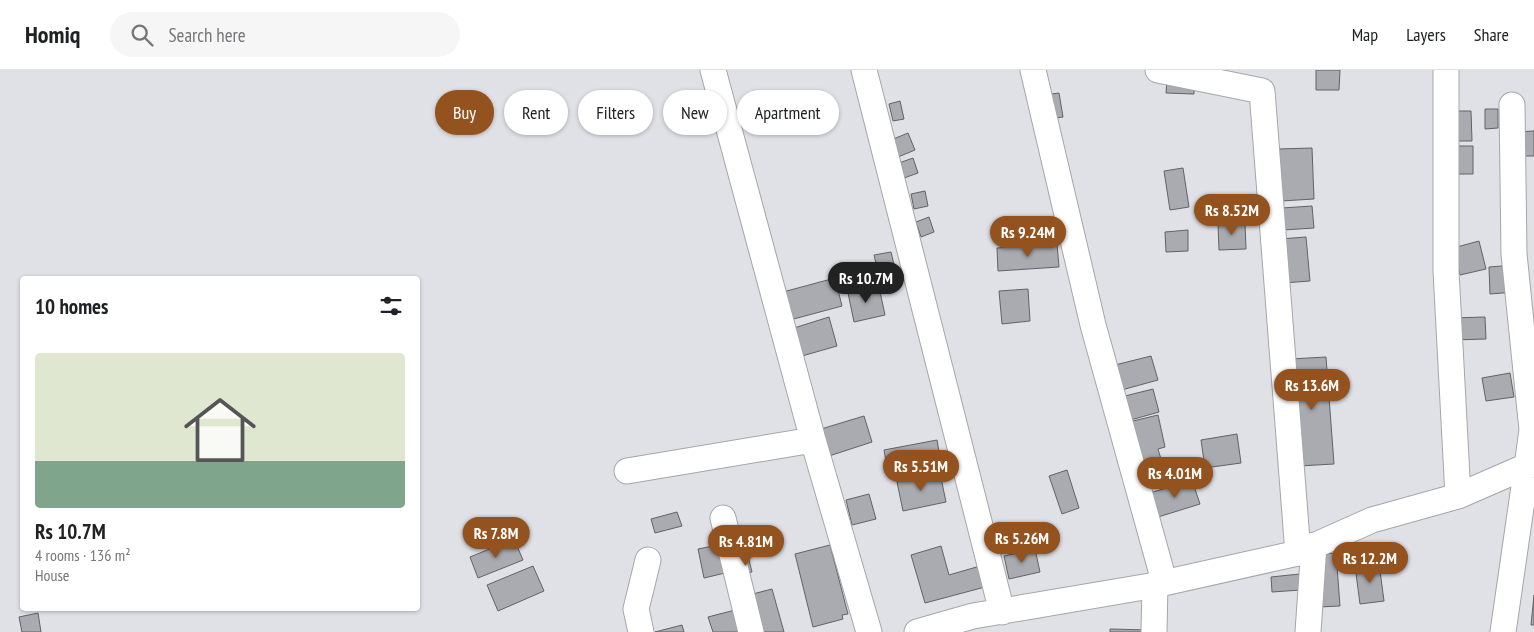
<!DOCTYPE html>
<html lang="en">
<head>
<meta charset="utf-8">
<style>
	body { margin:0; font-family:"PT Sans Narrow",sans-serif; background:#f6f6f6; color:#202124; height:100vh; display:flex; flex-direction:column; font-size:19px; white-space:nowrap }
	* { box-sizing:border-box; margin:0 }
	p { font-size:16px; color:#757577 }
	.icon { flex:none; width:28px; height:28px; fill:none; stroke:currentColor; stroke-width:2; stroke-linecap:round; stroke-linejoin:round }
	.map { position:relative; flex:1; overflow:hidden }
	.side { position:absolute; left:20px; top:206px; width:400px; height:335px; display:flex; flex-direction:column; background:#fff; border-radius:5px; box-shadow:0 1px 4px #0004 }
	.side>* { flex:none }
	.top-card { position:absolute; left:435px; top:20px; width:475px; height:45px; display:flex; gap:10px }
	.price { position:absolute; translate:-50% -42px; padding:0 11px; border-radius:18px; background:#93521e; color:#fff; font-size:16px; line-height:32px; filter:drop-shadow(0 1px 2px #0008) }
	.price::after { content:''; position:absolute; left:50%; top:30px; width:15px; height:11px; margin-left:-8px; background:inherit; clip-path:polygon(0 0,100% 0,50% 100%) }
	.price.active { background:#222; color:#fff }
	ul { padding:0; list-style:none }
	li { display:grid; align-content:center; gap:10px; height:265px; padding:0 15px }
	li span { display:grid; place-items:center; height:155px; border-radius:5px; color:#555 }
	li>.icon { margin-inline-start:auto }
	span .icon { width:90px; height:90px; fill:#fffc; stroke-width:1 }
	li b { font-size:21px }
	h2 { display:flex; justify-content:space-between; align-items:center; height:60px; padding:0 15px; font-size:21px }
	.chip { padding:0 18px; border-radius:22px; background:#fff; box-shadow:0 1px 4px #0004; font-size:18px; line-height:45px }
	.chip.active { background:#93521e; color:#fff }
	header { display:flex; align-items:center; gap:30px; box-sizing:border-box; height:70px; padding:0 25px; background:#fff; border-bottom:1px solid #e0e0e0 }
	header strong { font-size:24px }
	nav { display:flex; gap:28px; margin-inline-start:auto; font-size:18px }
	.search { width:350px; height:45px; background:#f6f6f6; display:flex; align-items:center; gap:12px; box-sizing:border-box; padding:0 18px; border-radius:28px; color:#757577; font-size:19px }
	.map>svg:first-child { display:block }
</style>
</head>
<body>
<header>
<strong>Homiq</strong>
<div class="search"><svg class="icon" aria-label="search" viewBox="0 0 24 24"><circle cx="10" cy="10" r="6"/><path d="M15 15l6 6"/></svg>Search here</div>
<nav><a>Map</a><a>Layers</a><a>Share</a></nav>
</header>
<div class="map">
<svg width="1534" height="562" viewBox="0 0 1534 562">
	<rect width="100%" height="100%" fill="#e0e1e6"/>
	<path fill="#aaabb0" stroke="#616266" d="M1316,0H1340L1339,20H1316Z
		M1167,10L1194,11V24L1166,23Z
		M1059,23L1063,47L1048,49L1044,25Z
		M900,31L904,49L893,51L889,34Z
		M1485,39H1498V58L1485,59Z
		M1456,41H1471L1472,71H1457Z
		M1534,61V86H1514V62Z
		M908,63L915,80L898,87L891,70Z
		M1455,76H1473V104H1455Z
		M1312,78L1314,129L1281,131L1278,79Z
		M913,88L918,103L904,108L899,93Z
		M1183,98L1189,137L1170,140L1164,101Z
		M925,121L928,136L914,139L911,124Z
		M1312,136L1314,158L1283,160L1282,138Z
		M929,147L934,162L921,167L916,152Z
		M1245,153L1246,179L1219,180L1218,154Z
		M1188,160V181L1166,182L1165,162Z
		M1306,167L1310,211L1283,213L1280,169Z
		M1479,171L1486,199L1460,205L1453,178Z
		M1057,174L1059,197L998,201L997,178Z
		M891,182L896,203L879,206L874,185Z
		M1514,195L1515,222L1490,224L1489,197Z
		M835,208L842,236L790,250L783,222Z
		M879,217L885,245L854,252L848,223Z
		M1028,219L1030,251L1002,254L999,221Z
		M829,247L837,276L802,286L794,258Z
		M1485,247L1486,269L1453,270L1452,248Z
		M1151,286L1158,310L1118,321L1111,296Z
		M1326,287L1334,394L1299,396L1290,289Z
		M1510,303L1514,327L1486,331L1482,308Z
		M1153,319L1159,342L1127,351L1121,327Z
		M1158,345L1165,377L1158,379L1166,406L1144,413L1133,351Z
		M864,346L872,372L829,386L821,359Z
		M1237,364L1241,393L1205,398L1201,370Z
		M937,370L942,399L889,408L884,380Z
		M1067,400L1079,438L1062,444L1049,406Z
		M940,403L946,432L903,441L897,412Z
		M1192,410L1200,434L1158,447L1150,423Z
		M869,424L876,449L852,455L846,430Z
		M677,442L682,456L655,463L651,449Z
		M490,462L492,474L478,477L476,465Z
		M514,469L523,490L478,508L470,487Z
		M718,475L725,503L704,508L698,479Z
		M830,475L848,544L842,545L843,549L813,557L795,484Z
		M941,476L949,505L980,496L985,517L925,533L911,485Z
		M1035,479L1040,502L1009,509L1004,486Z
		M1336,483L1340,536L1319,537L1316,485Z
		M749,490L752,502L742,504L739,492Z
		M1379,493L1384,531L1360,534L1355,496Z
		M533,496L544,521L498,541L487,515Z
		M1300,504L1301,520L1272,522L1271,507Z
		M772,519L784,562H755L745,526Z
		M1534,525V555H1531Z
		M735,540L741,562H713L708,547Z
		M38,543L41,562H22L19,547Z
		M682,555L684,562H655Z
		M1110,559L1149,560L1148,562H1110Z"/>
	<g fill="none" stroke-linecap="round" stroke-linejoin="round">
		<g stroke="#a5a6aa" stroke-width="27">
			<path id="minor" d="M713,0L813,370L869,562
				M864,0L1002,542
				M1033,0L1093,255L1164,511
				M1158,0L1262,21L1298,483
				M1446,0V201L1458,426
				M1512,35L1514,184L1532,360
				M627,401L813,370
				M723,448L751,562
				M641,562L636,539L648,490
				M917,562L973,546L1150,516L1298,483L1372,450L1458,426L1527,396L1532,360L1534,357
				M1154,562L1155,514
				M1308,562L1314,475
				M1503,562L1527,396L1534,395"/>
		</g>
		<use href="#minor" stroke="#fff" stroke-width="25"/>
	</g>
</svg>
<b class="price" style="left:1232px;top:166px">Rs 8.52M</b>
<b class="price" style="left:1028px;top:188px">Rs 9.24M</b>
<b class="price active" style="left:866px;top:234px">Rs 10.7M</b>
<b class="price" style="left:1312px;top:341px">Rs 13.6M</b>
<b class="price" style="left:921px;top:422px">Rs 5.51M</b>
<b class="price" style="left:1175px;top:429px">Rs 4.01M</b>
<b class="price" style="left:496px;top:489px">Rs 7.8M</b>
<b class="price" style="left:1022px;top:494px">Rs 5.26M</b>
<b class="price" style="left:746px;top:497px">Rs 4.81M</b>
<b class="price" style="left:1370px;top:514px">Rs 12.2M</b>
<div class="top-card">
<a class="chip active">Buy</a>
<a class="chip">Rent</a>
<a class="chip">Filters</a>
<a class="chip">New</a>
<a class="chip">Apartment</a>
</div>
<section class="side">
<h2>10 homes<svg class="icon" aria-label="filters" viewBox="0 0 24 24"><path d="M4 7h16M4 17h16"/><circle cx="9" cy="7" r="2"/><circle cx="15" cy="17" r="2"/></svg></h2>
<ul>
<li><span style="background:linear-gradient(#dfe7d0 70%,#7fa58c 0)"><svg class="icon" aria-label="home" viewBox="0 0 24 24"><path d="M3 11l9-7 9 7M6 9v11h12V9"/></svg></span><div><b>Rs 10.7M</b><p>4 rooms · 136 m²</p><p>House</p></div></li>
</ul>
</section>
</div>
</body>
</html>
